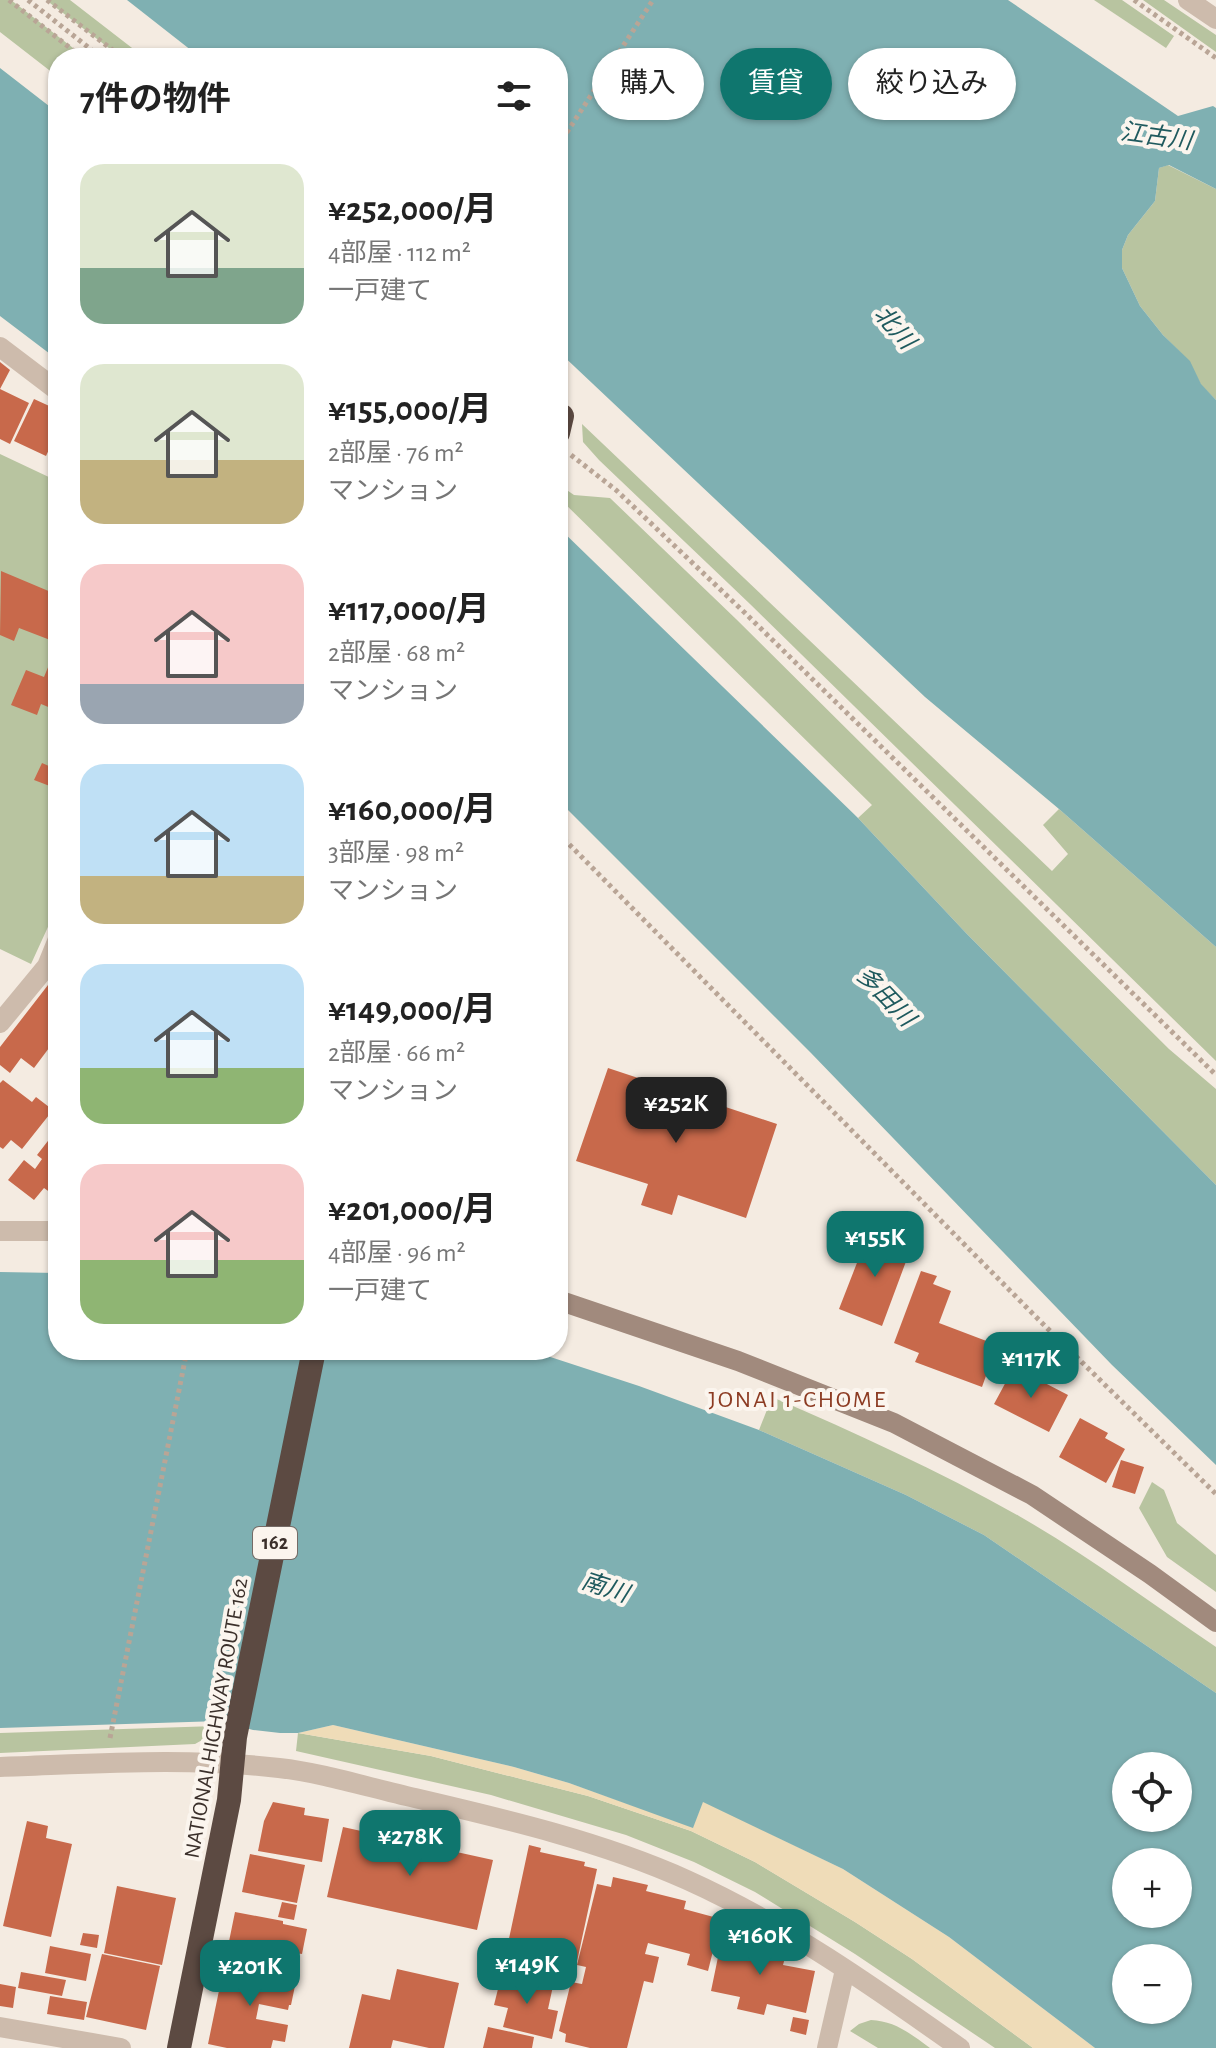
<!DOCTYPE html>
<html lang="ja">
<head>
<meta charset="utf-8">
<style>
	body { margin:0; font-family:"Alegreya Sans","Noto Sans JP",sans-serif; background:#f2f2f2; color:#222; height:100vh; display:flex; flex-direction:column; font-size:30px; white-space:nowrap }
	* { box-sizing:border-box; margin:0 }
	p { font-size:26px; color:#767676 }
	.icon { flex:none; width:44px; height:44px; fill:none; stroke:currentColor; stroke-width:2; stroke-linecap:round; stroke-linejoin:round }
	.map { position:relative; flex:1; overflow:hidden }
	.sheet { position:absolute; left:48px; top:48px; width:520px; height:1312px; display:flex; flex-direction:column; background:#fff; border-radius:32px; box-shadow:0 2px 6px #0004 }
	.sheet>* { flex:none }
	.banner { position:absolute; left:592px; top:48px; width:504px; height:72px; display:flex; gap:16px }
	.controls { position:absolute; left:1112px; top:1752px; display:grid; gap:16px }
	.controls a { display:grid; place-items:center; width:80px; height:80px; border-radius:50%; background:#fff; box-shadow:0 2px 6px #0004; font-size:40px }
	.price { position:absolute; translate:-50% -68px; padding:0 18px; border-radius:16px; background:#0f766e; color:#fff; font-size:26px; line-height:52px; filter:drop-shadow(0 2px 4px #0008) }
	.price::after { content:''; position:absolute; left:50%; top:48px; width:24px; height:18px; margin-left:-12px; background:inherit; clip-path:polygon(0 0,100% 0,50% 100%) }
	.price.on { background:#222; color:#fff }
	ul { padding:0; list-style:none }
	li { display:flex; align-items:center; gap:24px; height:200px; padding:0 32px }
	li span { display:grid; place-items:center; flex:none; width:224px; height:160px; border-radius:24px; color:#555 }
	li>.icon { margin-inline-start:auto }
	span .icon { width:96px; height:96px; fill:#fffc; stroke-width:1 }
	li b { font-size:34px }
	h2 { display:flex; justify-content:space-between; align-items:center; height:96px; padding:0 32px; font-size:34px }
	.chip { padding:0 28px; border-radius:36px; background:#fff; box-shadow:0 2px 6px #0004; font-size:28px; line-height:72px }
	.chip.on { background:#0f766e; color:#fff }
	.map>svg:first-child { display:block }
</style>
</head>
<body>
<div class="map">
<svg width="1216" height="2048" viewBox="0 0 1216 2048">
	<rect width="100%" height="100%" fill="#f4ebe1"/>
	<path fill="#b8c4a0" d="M0,0H11L86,58H58V77L0,32Z
		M46,0H70L145,58H122Z
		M1094,0H1122L1174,36L1166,48Z
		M1143,0H1164L1216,35V52Z
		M1168,165L1216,189V400L1201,385L1189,361L1163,335L1140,306L1122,268V250L1128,235L1155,201L1159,168Z
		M582,424L1052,871L1068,854L1043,825L1059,809L1216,947V1061L750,604L599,460L583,442Z
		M0,454L53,479L58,469V905L31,964L0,949Z
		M558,484L574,495L610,498L736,619L1169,1049L1216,1089V1185L966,933L858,818L872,805L558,497Z
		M772,1397C856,1433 939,1471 1019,1516C1087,1555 1151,1603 1216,1647V1693L984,1535L906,1495L759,1430Z
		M1152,1482L1164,1490L1177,1523L1216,1555V1592L1167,1557L1139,1508Z
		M216,1726L204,1739L195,1744L0,1753V1733Z
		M298,1733L431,1756L588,1796L691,1831L755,1862L855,1922L912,1959L1033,2048H995L855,1954L755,1892L694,1862L626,1835L491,1795L296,1751Z
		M871,2020C895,2021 911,2034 930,2048H878L850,2031L859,2024Z"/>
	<path fill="#efdcb8" d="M333,1725L514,1767L569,1783L693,1827L703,1801L843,1869L949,1937L1095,2048H1033L912,1959L855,1922L755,1862L691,1831L588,1796L431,1756L298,1733Z"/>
	<path fill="#7fb0b2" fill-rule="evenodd" d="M127,0H1008L1178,116L1213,106L1216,108V189L1169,165L1159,168L1155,201L1128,235L1122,250V268L1140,306L1163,335L1190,361L1201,384L1216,400V947L1059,809L925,697L558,351V58H201Z
		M0,68L58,113V360L0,316Z
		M558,527L858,818L966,933L1216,1185V1465L1112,1365L811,1053L558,800Z
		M0,1272L58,1273V1350H529L639,1386L759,1430L906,1495L984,1535L1216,1693V2048H1095L949,1937L843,1869L703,1802L693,1828L569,1783L514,1767L333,1725L298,1733H280L253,1730L220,1721L0,1728ZM1126,1766H1178V1818H1126ZM1126,1862H1178V1914H1126ZM1126,1958H1178V2010H1126Z"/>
	<path fill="#c8694b" d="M0,362L10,370L0,389L29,403L10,444L0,439Z
		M34,399L58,410V430L46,456L14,441Z
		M58,558V581L50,577Z
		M1,571L58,595V643L19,628L14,641L0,635Z
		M58,643V711L41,704L37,715L11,705L26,670L44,677Z
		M42,763L58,770L55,788L34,780Z
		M48,985L58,993V1036L34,1068L21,1058L10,1073L0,1065V1047Z
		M608,1068L777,1124L746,1218L678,1195L672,1215L641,1205L648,1184L576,1161Z
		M3,1080L32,1102L36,1097L53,1110L22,1149L11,1140L3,1149L0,1147V1083Z
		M58,1128V1198L44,1188L34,1200L8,1180L24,1160L35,1169L42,1159L37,1155Z
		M869,1232L911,1248L882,1326L839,1309Z
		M921,1271L937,1276L933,1284L951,1291L939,1323L997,1345L982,1387L915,1362L919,1353L894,1343Z
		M1014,1367L1068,1395L1049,1432L994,1404Z
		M1080,1418L1108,1433L1105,1438L1125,1449L1106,1483L1059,1457Z
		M1121,1460L1144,1467L1135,1494L1112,1487Z
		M273,1802L305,1808L304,1815L329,1819L322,1862L258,1851L264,1821Z
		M27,1821L48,1826L46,1838L72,1844L51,1937L3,1926Z
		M343,1827L493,1860L477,1930L327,1897Z
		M529,1845L541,1848L540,1852L585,1862L584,1866L597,1869L573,1980L549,1975L550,1972L504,1962Z
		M250,1854L305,1865L297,1903L242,1892Z
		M613,1877L648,1885L646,1891L686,1901L684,1909L721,1919L708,1971L687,1965L690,1954L648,1943L645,1954L659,1957L653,1983L644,1981L627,2048H590L565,2042L566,2034L559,2031L571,1982L582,1984L586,1967L577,1965L597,1884L611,1887Z
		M117,1886L176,1898L162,1965L104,1953Z
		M282,1902L297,1905L294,1920L278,1917Z
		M235,1912L283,1921V1924L307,1929L302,1954L277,1950L273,1971L225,1961Z
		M83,1933L99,1935L97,1948L80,1945Z
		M723,1933L767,1943L765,1949L786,1954L783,1965L815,1971L806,2013L767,2004L764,2015L737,2009L740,1997L711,1991Z
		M50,1946L91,1954L86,1981L45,1973Z
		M102,1954L160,1966L146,2030L86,2017Z
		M235,1964L294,1976L293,1981H296L291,2005H289L288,2010L259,2004L256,2019L288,2025L285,2042L273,2040L271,2048H227L208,2044L222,1976L232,1977Z
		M397,1969L459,1983L444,2048H429L393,2040L391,2048H349L362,1994L390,2000Z
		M21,1972L66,1980L62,1996L18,1988Z
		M502,1973L553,1986L548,2009L558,2011L552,2039L503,2027L508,2008L494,2005Z
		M0,1984L16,1987L13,2008L0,2006Z
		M50,1996L87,2002L84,2020L47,2014Z
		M793,2017L809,2020L806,2035L790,2031Z
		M488,2027L534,2037L532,2048H483Z"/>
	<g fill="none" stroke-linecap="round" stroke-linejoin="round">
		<path stroke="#b9a596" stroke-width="5" stroke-dasharray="4 4" stroke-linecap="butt" d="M9,0L83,58
			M28,0L102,58
			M47,0L123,58
			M1134,0L1216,58
			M558,146L653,0
			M571,455L616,490L744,612L1216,1075
			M558,833L1043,1324L1216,1494
			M110,1738L187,1350"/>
		<path stroke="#cdbbac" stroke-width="20" d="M1188,0L1216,19
			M0,347L58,391
			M0,1023L47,966L58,939
			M0,1231H58
			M0,1767C93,1764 186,1757 279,1768C324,1773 370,1788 415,1798C505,1819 603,1842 687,1880C783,1923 875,1988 960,2048
			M0,2027L121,2048
			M827,2048L845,1970"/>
		<path stroke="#a18a7d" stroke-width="20" d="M558,1300L738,1361L894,1423L1032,1495L1150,1574L1216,1622"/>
		<path stroke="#5c4a42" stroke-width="24" d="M558,433L562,416
			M179,2048L229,1800L235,1737L314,1350"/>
	</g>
	<g text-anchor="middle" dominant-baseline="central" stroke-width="8" stroke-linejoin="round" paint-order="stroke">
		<rect fill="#fbf5ee" stroke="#756b66" stroke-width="2" x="253" y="1527" width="44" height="32" rx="6"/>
		<g font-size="20" font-weight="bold" fill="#3b302b">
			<text x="275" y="1543">162</text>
		</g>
		<g font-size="22" fill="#3b302b" stroke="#fbf5ee">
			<text transform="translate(216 1718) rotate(-80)">NATIONAL HIGHWAY ROUTE 162</text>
		</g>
		<g font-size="24" font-style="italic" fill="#1f5a5e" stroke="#fbf5ee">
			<text transform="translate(1156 137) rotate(8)">江古川</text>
			<text transform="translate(894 328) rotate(49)">北川</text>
			<text transform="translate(885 997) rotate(46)">多田川</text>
			<text transform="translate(605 1588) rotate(18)">南川</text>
		</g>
		<g font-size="24" letter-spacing="2" fill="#8c3b22" stroke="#fbf5ee">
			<text x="798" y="1400">JONAI 1-CHOME</text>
		</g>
	</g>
</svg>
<div class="controls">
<a><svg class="icon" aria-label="locate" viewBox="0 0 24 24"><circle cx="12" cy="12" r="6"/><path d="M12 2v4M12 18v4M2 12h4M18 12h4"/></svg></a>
<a>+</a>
<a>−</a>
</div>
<b class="price on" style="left:676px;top:1145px">¥252K</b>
<b class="price" style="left:875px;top:1279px">¥155K</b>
<b class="price" style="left:1031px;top:1400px">¥117K</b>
<b class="price" style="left:410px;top:1878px">¥278K</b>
<b class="price" style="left:760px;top:1977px">¥160K</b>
<b class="price" style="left:527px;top:2006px">¥149K</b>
<b class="price" style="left:250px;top:2008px">¥201K</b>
<div class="banner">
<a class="chip">購入</a>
<a class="chip on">賃貸</a>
<a class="chip">絞り込み</a>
</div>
<section class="sheet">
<h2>7件の物件<svg class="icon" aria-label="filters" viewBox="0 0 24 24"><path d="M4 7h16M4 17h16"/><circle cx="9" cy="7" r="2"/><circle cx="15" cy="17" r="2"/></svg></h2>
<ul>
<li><span style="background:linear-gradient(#dfe7d0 65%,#7fa58c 0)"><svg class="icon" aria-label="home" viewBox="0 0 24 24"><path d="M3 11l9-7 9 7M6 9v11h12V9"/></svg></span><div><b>¥252,000/月</b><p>4部屋 · 112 m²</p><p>一戸建て</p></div></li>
<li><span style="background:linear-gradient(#dfe7d0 60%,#c2b280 0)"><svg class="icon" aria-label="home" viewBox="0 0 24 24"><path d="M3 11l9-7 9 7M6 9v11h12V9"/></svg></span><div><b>¥155,000/月</b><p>2部屋 · 76 m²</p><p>マンション</p></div></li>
<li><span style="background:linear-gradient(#f6c9c9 75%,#9aa5b1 0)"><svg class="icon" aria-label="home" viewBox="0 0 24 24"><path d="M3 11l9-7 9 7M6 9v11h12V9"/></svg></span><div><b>¥117,000/月</b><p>2部屋 · 68 m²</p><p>マンション</p></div></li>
<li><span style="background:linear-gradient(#bfe0f5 70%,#c2b280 0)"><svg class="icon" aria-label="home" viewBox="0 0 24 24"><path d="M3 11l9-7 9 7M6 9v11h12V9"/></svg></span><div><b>¥160,000/月</b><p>3部屋 · 98 m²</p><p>マンション</p></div></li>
<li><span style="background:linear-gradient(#bfe0f5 65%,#8fb573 0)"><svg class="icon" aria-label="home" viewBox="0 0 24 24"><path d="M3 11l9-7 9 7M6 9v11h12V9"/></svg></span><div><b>¥149,000/月</b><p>2部屋 · 66 m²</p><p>マンション</p></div></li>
<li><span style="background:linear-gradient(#f6c9c9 60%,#8fb573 0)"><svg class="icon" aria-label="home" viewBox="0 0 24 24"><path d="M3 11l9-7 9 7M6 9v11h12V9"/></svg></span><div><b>¥201,000/月</b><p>4部屋 · 96 m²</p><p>一戸建て</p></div></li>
</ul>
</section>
</div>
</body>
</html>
